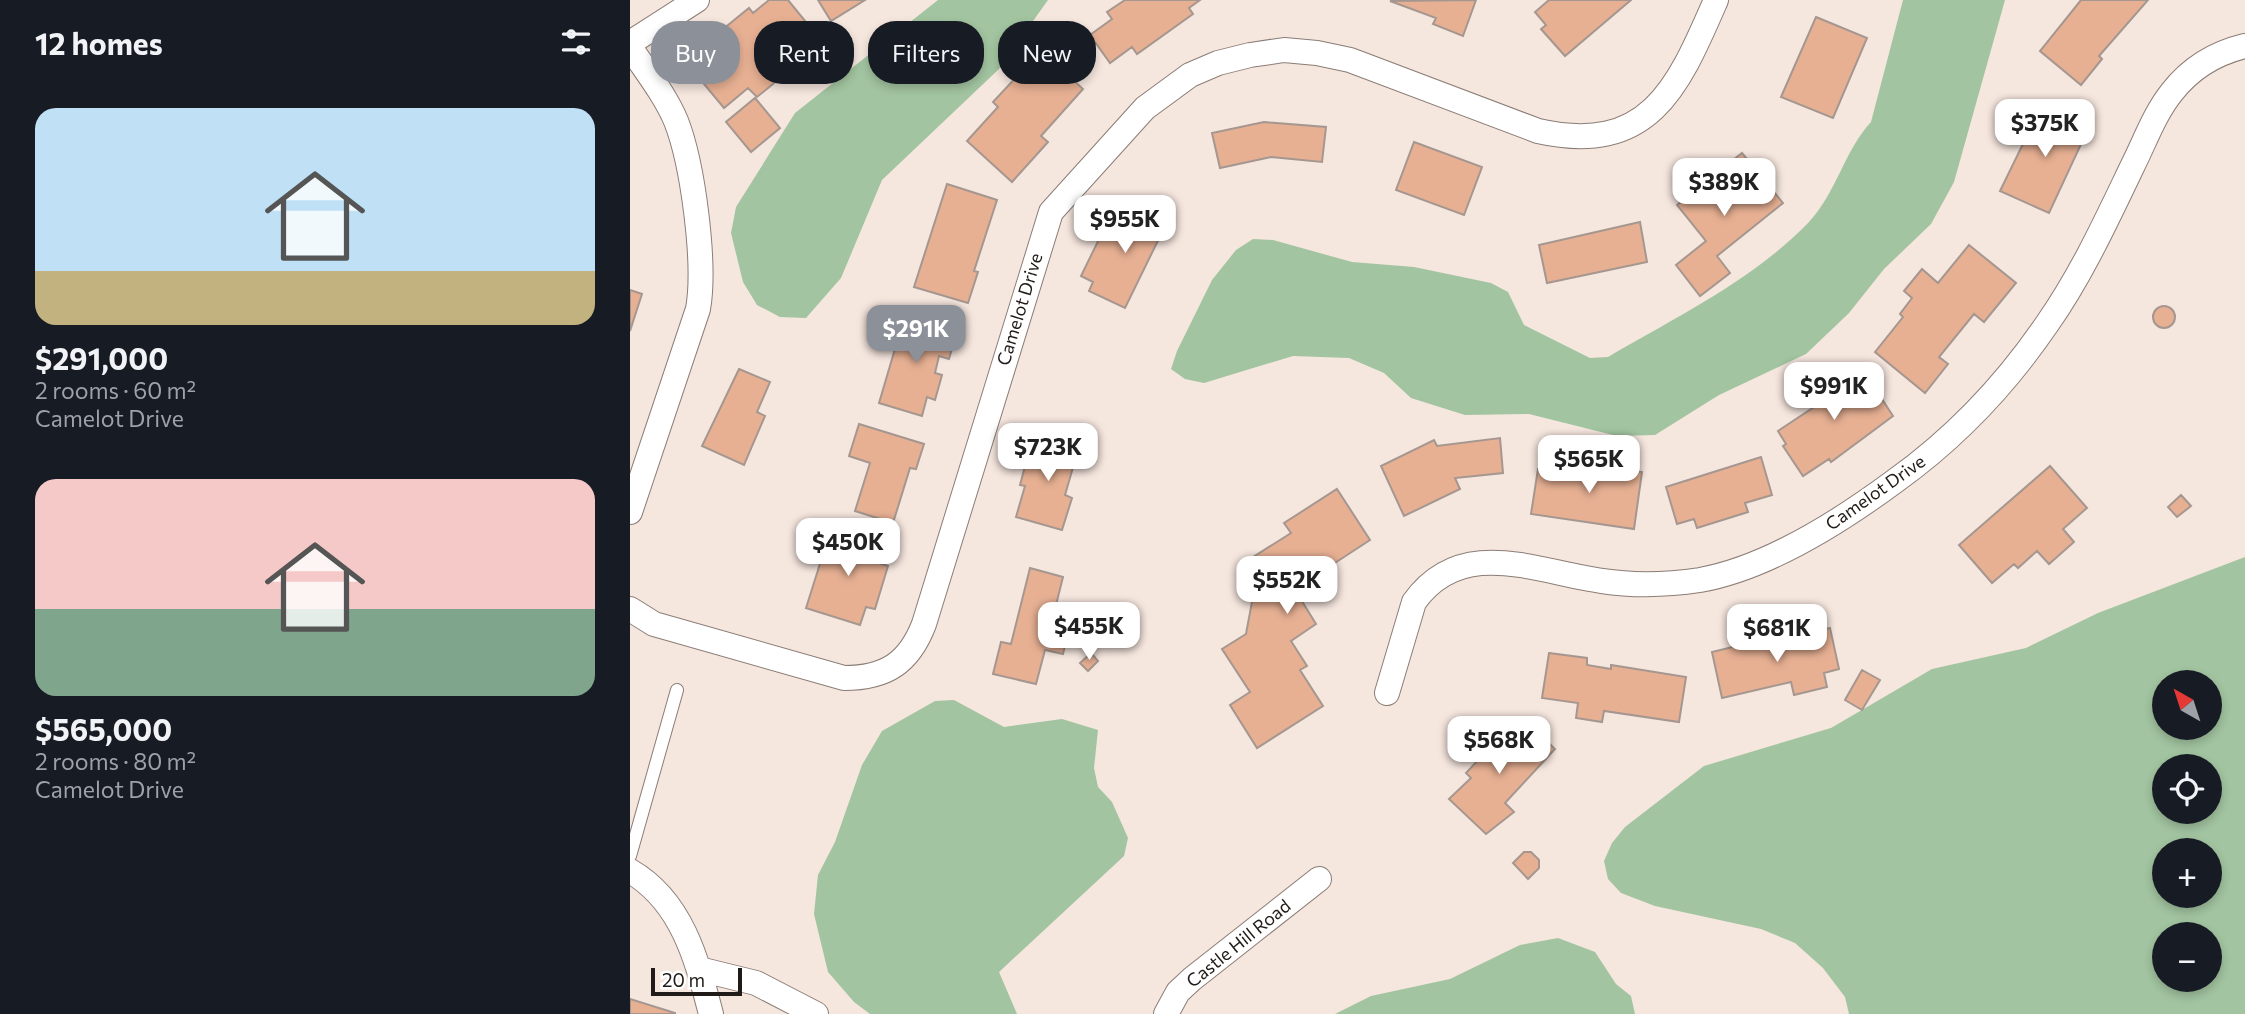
<!DOCTYPE html>
<html lang="en">
<head>
<meta charset="utf-8">
<style>
	body { margin:0; font-family:Commissioner,sans-serif; background:#20242c; color:#f1f3f6; height:100vh; display:flex; flex-direction:column; font-size:26px; white-space:nowrap }
	* { box-sizing:border-box; margin:0 }
	p { font-size:23px; color:#9ea1a6 }
	.icon { flex:none; width:38px; height:38px; fill:none; stroke:currentColor; stroke-width:2; stroke-linecap:round; stroke-linejoin:round }
	.map { position:relative; flex:1; overflow:hidden }
	.panel { display:flex; flex-direction:column; background:#171b24; width:630px }
	.panel>* { flex:none }
	.hud { position:absolute; left:21px; top:21px; width:665px; height:63px; display:flex; gap:14px }
	.needle { width:46px; rotate:321deg }
	.tools { position:absolute; left:1522px; top:670px; display:grid; gap:14px }
	.tools a { display:grid; place-items:center; width:70px; height:70px; border-radius:50%; background:#171b24; box-shadow:0 4px 10px #0003; font-size:35px }
	.scale { position:absolute; left:21px; bottom:18px; width:91px; box-sizing:border-box; padding-left:7px; border:4px solid #201b18; border-top:0; font-size:19px; line-height:24px; white-space:nowrap; color:#201b18; -webkit-text-stroke:5px #fff; paint-order:stroke }
	.price { position:absolute; translate:-50% -60px; padding:0 16px; border-radius:14px; background:#fff; color:#222; font-size:23px; line-height:46px; filter:drop-shadow(0 2px 4px #0008) }
	.price::after { content:''; position:absolute; left:50%; top:42px; width:21px; height:16px; margin-left:-10px; background:inherit; clip-path:polygon(0 0,100% 0,50% 100%) }
	.price.current { background:#8c9099; color:#fff }
	ul { padding:0; list-style:none }
	li { display:grid; align-content:center; gap:14px; height:371px; padding:0 35px }
	li span { display:grid; place-items:center; height:217px; border-radius:21px; color:#555 }
	li>.icon { margin-inline-start:auto }
	span .icon { width:126px; height:126px; fill:#fffc; stroke-width:1 }
	li b { font-size:30px }
	h2 { display:flex; justify-content:space-between; align-items:center; height:84px; padding:0 35px; font-size:30px }
	.tag { padding:0 24px; border-radius:28px; background:#171b24; box-shadow:0 4px 10px #0003; font-size:24px; line-height:63px }
	.tag.current { background:#8c9099; color:#fff }
	main { display:flex; flex:1; min-height:0 }
	.map>svg:first-child { display:block }
</style>
</head>
<body>
<main>
<section class="panel">
<h2>12 homes<svg class="icon" aria-label="filters" viewBox="0 0 24 24"><path d="M4 7h16M4 17h16"/><circle cx="9" cy="7" r="2"/><circle cx="15" cy="17" r="2"/></svg></h2>
<ul>
<li><span style="background:linear-gradient(#bfe0f5 75%,#c2b280 0)"><svg class="icon" aria-label="home" viewBox="0 0 24 24"><path d="M3 11l9-7 9 7M6 9v11h12V9"/></svg></span><div><b>$291,000</b><p>2 rooms · 60 m²</p><p>Camelot Drive</p></div></li>
<li><span style="background:linear-gradient(#f6c9c9 60%,#7fa58c 0)"><svg class="icon" aria-label="home" viewBox="0 0 24 24"><path d="M3 11l9-7 9 7M6 9v11h12V9"/></svg></span><div><b>$565,000</b><p>2 rooms · 80 m²</p><p>Camelot Drive</p></div></li>
</ul>
</section>
<div class="map">
<svg width="1615" height="1014" viewBox="0 0 1615 1014">
	<rect width="100%" height="100%" fill="#f5e6de"/>
	<path fill="#a2c4a0" fill-rule="evenodd" d="M308,0H418L369,69L252,180L211,278L176,318L150,317L127,305L113,282L101,233L106,207L165,113Z
		M1273,0H1375L1324,182L1301,224L1254,269L1219,313L1176,354L1089,395L1025,435L987,436L899,414L835,415L781,398L754,373L719,358L663,356L574,383L555,379L541,369L547,351L582,280L606,250L623,239L643,240L722,262L784,267L861,283L878,292L894,325L960,358L978,357C1048,316 1123,280 1179,222C1207,192 1214,151 1241,122Z
		M1615,557V1014H1219L1215,997L1193,968L1165,943L1131,929L1025,906L991,893L978,879L974,861L982,843L995,827L1074,766L1201,728L1302,669L1396,648L1468,613ZM1535,682H1580V728H1535ZM1535,766H1580V812H1535ZM1535,850H1580V896H1535ZM1535,934H1580V980H1535Z
		M324,700L374,727L432,719L468,730L464,768L468,787L482,802L498,838L494,856L369,972L387,1014H240L224,1002L198,972L184,914L188,875L205,842L232,765L252,731L305,701Z
		M928,938L965,952L986,984L1001,996L1005,1014H705L741,996L820,979L890,945Z"/>
	<path fill="#e7b093" stroke="#a59790" stroke-width="2" d="M139,0H158L185,33L156,56L165,66L127,97L118,88L94,108L59,66L92,39L87,34L119,8L123,13Z
		M188,0H235L201,21Z
		M495,0H570L559,8L563,14L507,54L502,47L480,63L460,35L482,19L477,12Z
		M846,0L833,36L803,24L806,18L760,1Z
		M919,0H1001L935,56L911,29L916,25L905,12Z
		M1451,0H1518L1469,56L1472,59L1451,85L1410,51Z
		M1186,17L1237,38L1203,118L1151,97Z
		M416,55L453,89L411,136L418,142L382,182L337,141L368,107L363,102L391,72L396,77Z
		M125,98L150,128L121,152L96,122Z
		M1412,105L1459,127L1419,213L1370,191Z
		M634,122L696,127L692,162L641,157L590,168L582,133Z
		M784,142L852,167L834,215L766,190Z
		M1112,153L1153,203L1087,256L1100,273L1070,296L1046,265L1076,241L1047,205Z
		M317,184L367,200L344,271L348,272L338,303L284,287Z
		M508,200L540,216L495,308L459,291L463,282L451,276L474,229L486,234L490,225L495,228Z
		M1010,222L1017,262L917,283L909,245Z
		M1339,245L1386,283L1354,322L1344,314L1309,357L1318,364L1295,393L1245,352L1273,317L1270,314L1282,298L1274,291L1292,269L1308,283Z
		M0,290L12,294L0,331Z
		M1523 317a11 11 0 1 1 22 0a11 11 0 1 1-22 0Z
		M275,315L327,331L319,359L309,356L305,373L312,375L305,400L297,397L292,416L249,403Z
		M109,369L140,382L127,412L135,416L114,465L72,446Z
		M1235,373L1263,416L1201,462L1199,459L1173,476L1153,446L1156,444L1148,431L1184,407L1174,393L1194,379L1202,391Z
		M229,424L294,444L286,469L280,468L263,523L225,511L240,463L219,456Z
		M410,435L449,447L435,495L442,498L432,530L386,517L395,486L390,485L398,455L404,457Z
		M870,438L873,473L825,478L830,489L774,516L751,466L804,440L807,446Z
		M1131,457L1142,495L1115,503L1118,512L1067,528L1064,519L1047,524L1036,487Z
		M964,465L1012,472L1004,529L901,514L908,469L937,473L938,466L964,469Z
		M1420,466L1457,508L1433,529L1444,542L1419,564L1407,551L1388,568L1384,564L1362,583L1329,545Z
		M707,489L740,540L688,574L693,583L670,598L686,624L661,641L677,666L670,670L693,706L627,748L600,705L620,692L592,649L616,634L624,591L609,566L661,533L654,523Z
		M1551,495L1561,506L1547,517L1538,507Z
		M201,529L255,545L249,563L258,566L245,609L236,607L230,625L176,608Z
		M400,568L433,577L425,609L443,613L433,654L415,650L406,684L363,674L371,642L381,644Z
		M1200,628L1209,669L1194,673L1197,687L1164,695L1161,682L1092,698L1082,652L1152,635L1153,639Z
		M461,653L468,661L458,671L450,663Z
		M919,653L957,658V665L981,669V665L1056,677L1049,722L974,711L972,722L946,718L948,703L912,698Z
		M1232,670L1250,680L1232,710L1215,700Z
		M882,726L901,745L910,735L925,749L875,803L884,812L856,834L819,799L841,778L836,773L850,758L841,750L860,731L868,740Z
		M894,852H901L909,860V868L898,879L883,863Z
		M0,999L45,1013V1014H0Z"/>
	<g fill="none" stroke-linecap="round" stroke-linejoin="round">
		<g stroke="#8b7d76" stroke-width="14">
			<path id="lane" d="M0,856L47,690"/>
		</g>
		<g stroke="#8b7d76" stroke-width="26">
			<path id="street" d="M0,43L67,0
				M0,47C16,71 35,95 46,121C63,164 76,264 68,309L0,512
				M0,609L24,624L214,678C256,678 279,663 294,624L421,212L515,108L560,75L588,63L620,55L654,50L687,53L720,60L908,131C1020,156 1048,87 1086,0
				M757,693L784,602C832,535 906,572 972,581C1005,586 1037,585 1070,580C1137,568 1211,521 1265,481C1325,438 1376,384 1417,324C1452,274 1477,219 1503,165C1515,141 1525,113 1542,92C1560,69 1586,53 1615,46
				M0,871C52,901 67,960 81,1014
				M69,969L126,983L186,1014
				M536,1014L548,992L562,979L689,879"/>
		</g>
		<use href="#lane" stroke="#fff" stroke-width="12"/>
		<use href="#street" stroke="#fff" stroke-width="24"/>
	</g>
	<g text-anchor="middle" dominant-baseline="central" stroke-width="6" stroke-linejoin="round" paint-order="stroke">
		<g font-size="18" fill="#201b18" stroke="#fff">
			<text transform="translate(389 309) rotate(-73)">Camelot Drive</text>
			<text transform="translate(1245 492) rotate(-35)">Camelot Drive</text>
			<text transform="translate(608 943) rotate(-39)">Castle Hill Road</text>
		</g>
	</g>
</svg>
<div class="tools">
<a><svg class="needle" viewBox="-14 -14 28 28"><path d="M0-13l5 13h-10z" fill="#e53935"/><path d="M0 13l5-13h-10z" fill="#9ea1a6"/></svg></a>
<a><svg class="icon" aria-label="locate" viewBox="0 0 24 24"><circle cx="12" cy="12" r="6"/><path d="M12 2v4M12 18v4M2 12h4M18 12h4"/></svg></a>
<a>+</a>
<a>−</a>
</div>
<div class="scale">20 m</div>
<b class="price" style="left:1415px;top:159px">$375K</b>
<b class="price" style="left:1094px;top:218px">$389K</b>
<b class="price" style="left:495px;top:255px">$955K</b>
<b class="price current" style="left:286px;top:365px">$291K</b>
<b class="price" style="left:1204px;top:422px">$991K</b>
<b class="price" style="left:418px;top:483px">$723K</b>
<b class="price" style="left:959px;top:495px">$565K</b>
<b class="price" style="left:218px;top:578px">$450K</b>
<b class="price" style="left:657px;top:616px">$552K</b>
<b class="price" style="left:459px;top:662px">$455K</b>
<b class="price" style="left:1147px;top:664px">$681K</b>
<b class="price" style="left:869px;top:776px">$568K</b>
<div class="hud">
<a class="tag current">Buy</a>
<a class="tag">Rent</a>
<a class="tag">Filters</a>
<a class="tag">New</a>
</div>
</div>
</main>
</body>
</html>
